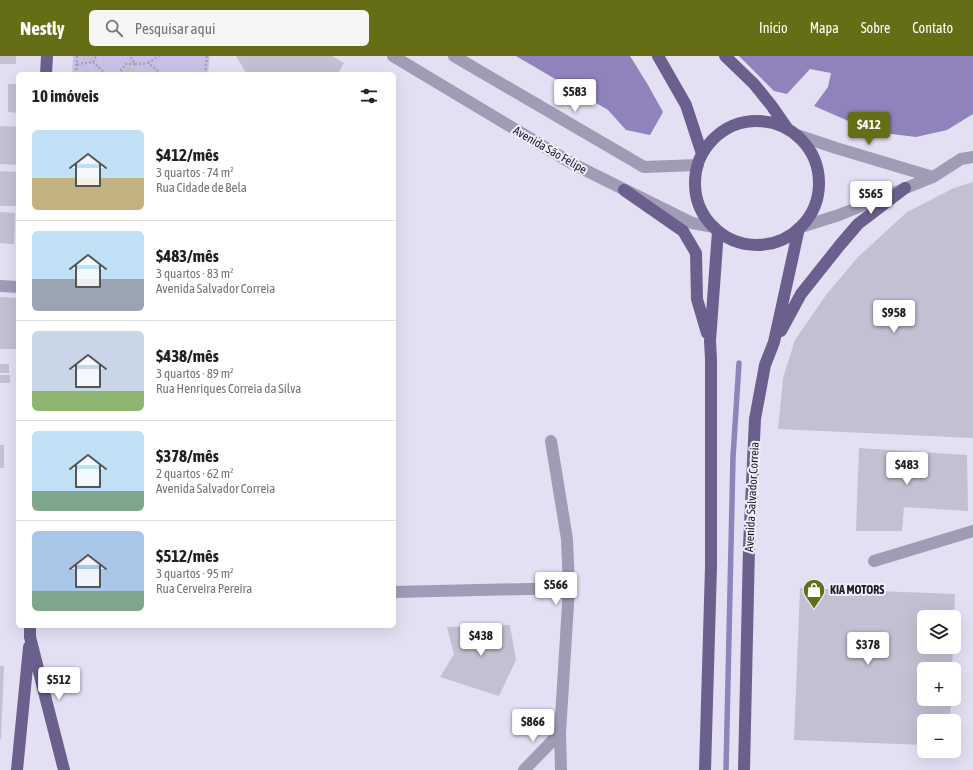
<!DOCTYPE html>
<html lang="pt">
<head>
<meta charset="utf-8">
<style>
	body { margin:0; font-family:"Asap Condensed",sans-serif; background:#f6f6f6; color:#202124; height:100vh; display:flex; flex-direction:column; font-size:15px; white-space:nowrap }
	* { box-sizing:border-box; margin:0 }
	p { font-size:13px; color:#757577 }
	.icon { flex:none; width:22px; height:22px; fill:none; stroke:currentColor; stroke-width:2; stroke-linecap:round; stroke-linejoin:round }
	.map { position:relative; flex:1; overflow:hidden }
	.drawer { position:absolute; left:16px; top:16px; width:380px; height:556px; display:flex; flex-direction:column; background:#fff; border-radius:6px; box-shadow:0 4px 16px #0002 }
	.drawer>* { flex:none }
	.controls { position:absolute; left:917px; top:554px; display:grid; gap:8px }
	.controls a { display:grid; place-items:center; width:44px; height:44px; border-radius:6px; background:#fff; box-shadow:0 4px 16px #0002; font-size:20px }
	.price { position:absolute; translate:-50% -34px; padding:0 9px; border-radius:4px; background:#fff; color:#222; font-size:13px; line-height:26px; filter:drop-shadow(0 1px 2px #0008) }
	.price::after { content:''; position:absolute; left:50%; top:24px; width:12px; height:9px; margin-left:-6px; background:inherit; clip-path:polygon(0 0,100% 0,50% 100%) }
	.price.current { background:#656e15; color:#fff }
	ul { padding:0; list-style:none }
	li { display:flex; align-items:center; gap:12px; height:100px; padding:0 16px }
	li+li { border-top:1px solid #e0e0e0 }
	li span { display:grid; place-items:center; flex:none; width:112px; height:80px; border-radius:6px; color:#555 }
	li>.icon { margin-inline-start:auto }
	span .icon { width:48px; height:48px; fill:#fffc; stroke-width:1 }
	li b { font-size:17px }
	h2 { display:flex; justify-content:space-between; align-items:center; height:48px; padding:0 16px; font-size:17px }
	header { display:flex; align-items:center; gap:24px; box-sizing:border-box; height:56px; padding:0 20px; background:#656e15; color:#fff }
	header strong { font-size:19px }
	nav { display:flex; gap:22px; margin-inline-start:auto; font-size:14px }
	.search { width:280px; height:36px; background:#f6f6f6; display:flex; align-items:center; gap:10px; box-sizing:border-box; padding:0 14px; border-radius:6px; color:#757577; font-size:15px }
	.map>svg:first-child { display:block }
</style>
</head>
<body>
<header>
<strong>Nestly</strong>
<div class="search"><svg class="icon" aria-label="search" viewBox="0 0 24 24"><circle cx="10" cy="10" r="6"/><path d="M15 15l6 6"/></svg>Pesquisar aqui</div>
<nav><a>Início</a><a>Mapa</a><a>Sobre</a><a>Contato</a></nav>
</header>
<div class="map">
<svg width="973" height="714" viewBox="0 0 973 714">
	<rect width="100%" height="100%" fill="#e4e0f4"/>
	<path fill="#cac1e9" d="M73,0H210L208,18H72Z"/>
	<path fill="#9082ba" d="M516,0H630L648,29L663,56L650,79L626,74L608,54Z
		M739,0H973V58L947,74L916,81L884,77L853,67L814,50L828,31L831,17L810,13L787,38L774,35Z"/>
	<g fill="none" stroke-linecap="round" stroke-linejoin="round">
		<path stroke="#9082ba" stroke-width="5.5" d="M726,714L733,401L739,307"/>
	</g>
	<path fill="#c4c0d3" d="M0,0H16V8H0Z
		M82,0H93L92,4H82Z
		M236,0H332L344,7L338,18H245V15Z
		M128,10L143,18H120Z
		M8,28H18V57L8,56Z
		M0,70L18,71V109L0,108Z
		M0,115L18,116L17,150H0Z
		M973,126V382L778,373L783,322L795,284L826,239L858,201L907,156L954,132Z
		M0,156L15,157L14,188L0,187Z
		M0,241L18,242V293H0Z
		M0,308H9V317H0Z
		M0,319H10V327H0Z
		M0,389H4V412H0Z
		M859,392L967,399L968,455L904,451L902,475H856Z
		M800,532L955,538L954,561H924V591H953L952,613H924V643H951L950,665H924V689L794,684Z
		M510,569L516,604L499,640L440,621L454,598L447,571Z
		M0,610H4L1,683H0Z"/>
	<g fill="none" stroke-linecap="round" stroke-linejoin="round">
		<path stroke="#a5a2b1" stroke-width="2.5" stroke-dasharray="2 2" stroke-linecap="butt" d="M93,6L96,0
			M148,7L159,0
			M77,8L93,6L106,18
			M135,8L148,7L162,18
			M76,18L77,0
			M118,18L126,8H135L130,0
			M205,18L207,0"/>
		<path stroke="#a19cb6" stroke-width="12" d="M393,0L573,108L692,167L714,171
			M454,0L644,111L698,109
			M797,79L836,92L933,121
			M801,171L839,159L933,121L961,103L973,101
			M0,230L18,231
			M551,385L567,483L569,532L560,677L561,714
			M874,505L973,475
			M394,536L569,532
			M524,714L560,677"/>
		<path stroke="#6b608d" stroke-width="12" d="M658,0L686,49L702,98
			M725,0L754,28L771,49L787,72
			M46,18L47,0
			M695 127a62 62 0 1 1 124 0a62 62 0 1 1-124 0Z
			M624,134L683,175L696,197L697,243L707,277
			M781,275L801,238L840,189L858,168L905,132
			M30,570V581L64,714
			M17,714L29,591
			M705,714L711,511V303L710,285L718,175
			M744,714L749,491L755,363L765,309L774,286L799,172"/>
	</g>
	<defs>
		<g id="shop-pin" transform="scale(1.15)"><path d="M0 17L-7.5 6A9.5 9.5 0 1 1 7.5 6Z" fill="#656e15" stroke="#f1eefe"/><path d="M-5-2.5h2.3a2.7 3.5 0 0 1 5.4 0H5L5.5 6h-11ZM-1.5-2.5h3a1.5 2.3 0 0 0-3 0Z" fill="#fff"/></g>
	</defs>
	<g fill-rule="evenodd">
		<use href="#shop-pin" x="814" y="534"/>
	</g>
	<g text-anchor="middle" dominant-baseline="central" stroke-width="4" stroke-linejoin="round" paint-order="stroke">
		<g font-size="12" fill="#1d1c23" stroke="#f1eefe">
			<text transform="translate(550 94) rotate(30)">Avenida São Felipe</text>
			<text transform="translate(752 441) rotate(-87)">Avenida Salvador Correia</text>
		</g>
		<g font-size="12" font-weight="bold" fill="#1d1c23" stroke="#f1eefe" text-anchor="start">
			<text x="830" y="534">KIA MOTORS</text>
		</g>
	</g>
</svg>
<div class="controls">
<a><svg class="icon" aria-label="layers" viewBox="0 0 24 24"><path d="M12 4l9 5-9 5-9-5zM3 14l9 5 9-5"/></svg></a>
<a>+</a>
<a>−</a>
</div>
<b class="price" style="left:575px;top:57px">$583</b>
<b class="price current" style="left:869px;top:90px">$412</b>
<b class="price" style="left:871px;top:159px">$565</b>
<b class="price" style="left:894px;top:278px">$958</b>
<b class="price" style="left:907px;top:430px">$483</b>
<b class="price" style="left:556px;top:550px">$566</b>
<b class="price" style="left:481px;top:601px">$438</b>
<b class="price" style="left:868px;top:610px">$378</b>
<b class="price" style="left:59px;top:645px">$512</b>
<b class="price" style="left:533px;top:687px">$866</b>
<section class="drawer">
<h2>10 imóveis<svg class="icon" aria-label="filters" viewBox="0 0 24 24"><path d="M4 7h16M4 17h16"/><circle cx="9" cy="7" r="2"/><circle cx="15" cy="17" r="2"/></svg></h2>
<ul>
<li><span style="background:linear-gradient(#bfe0f5 60%,#c2b280 0)"><svg class="icon" aria-label="home" viewBox="0 0 24 24"><path d="M3 11l9-7 9 7M6 9v11h12V9"/></svg></span><div><b>$412/mês</b><p>3 quartos · 74 m²</p><p>Rua Cidade de Bela</p></div></li>
<li><span style="background:linear-gradient(#bfe0f5 60%,#9aa5b1 0)"><svg class="icon" aria-label="home" viewBox="0 0 24 24"><path d="M3 11l9-7 9 7M6 9v11h12V9"/></svg></span><div><b>$483/mês</b><p>3 quartos · 83 m²</p><p>Avenida Salvador Correia</p></div></li>
<li><span style="background:linear-gradient(#c9d6e8 75%,#8fb573 0)"><svg class="icon" aria-label="home" viewBox="0 0 24 24"><path d="M3 11l9-7 9 7M6 9v11h12V9"/></svg></span><div><b>$438/mês</b><p>3 quartos · 89 m²</p><p>Rua Henriques Correia da Silva</p></div></li>
<li><span style="background:linear-gradient(#bfe0f5 75%,#7fa58c 0)"><svg class="icon" aria-label="home" viewBox="0 0 24 24"><path d="M3 11l9-7 9 7M6 9v11h12V9"/></svg></span><div><b>$378/mês</b><p>2 quartos · 62 m²</p><p>Avenida Salvador Correia</p></div></li>
<li><span style="background:linear-gradient(#a9c7e8 75%,#7fa58c 0)"><svg class="icon" aria-label="home" viewBox="0 0 24 24"><path d="M3 11l9-7 9 7M6 9v11h12V9"/></svg></span><div><b>$512/mês</b><p>3 quartos · 95 m²</p><p>Rua Cerveira Pereira</p></div></li>
</ul>
</section>
</div>
</body>
</html>
